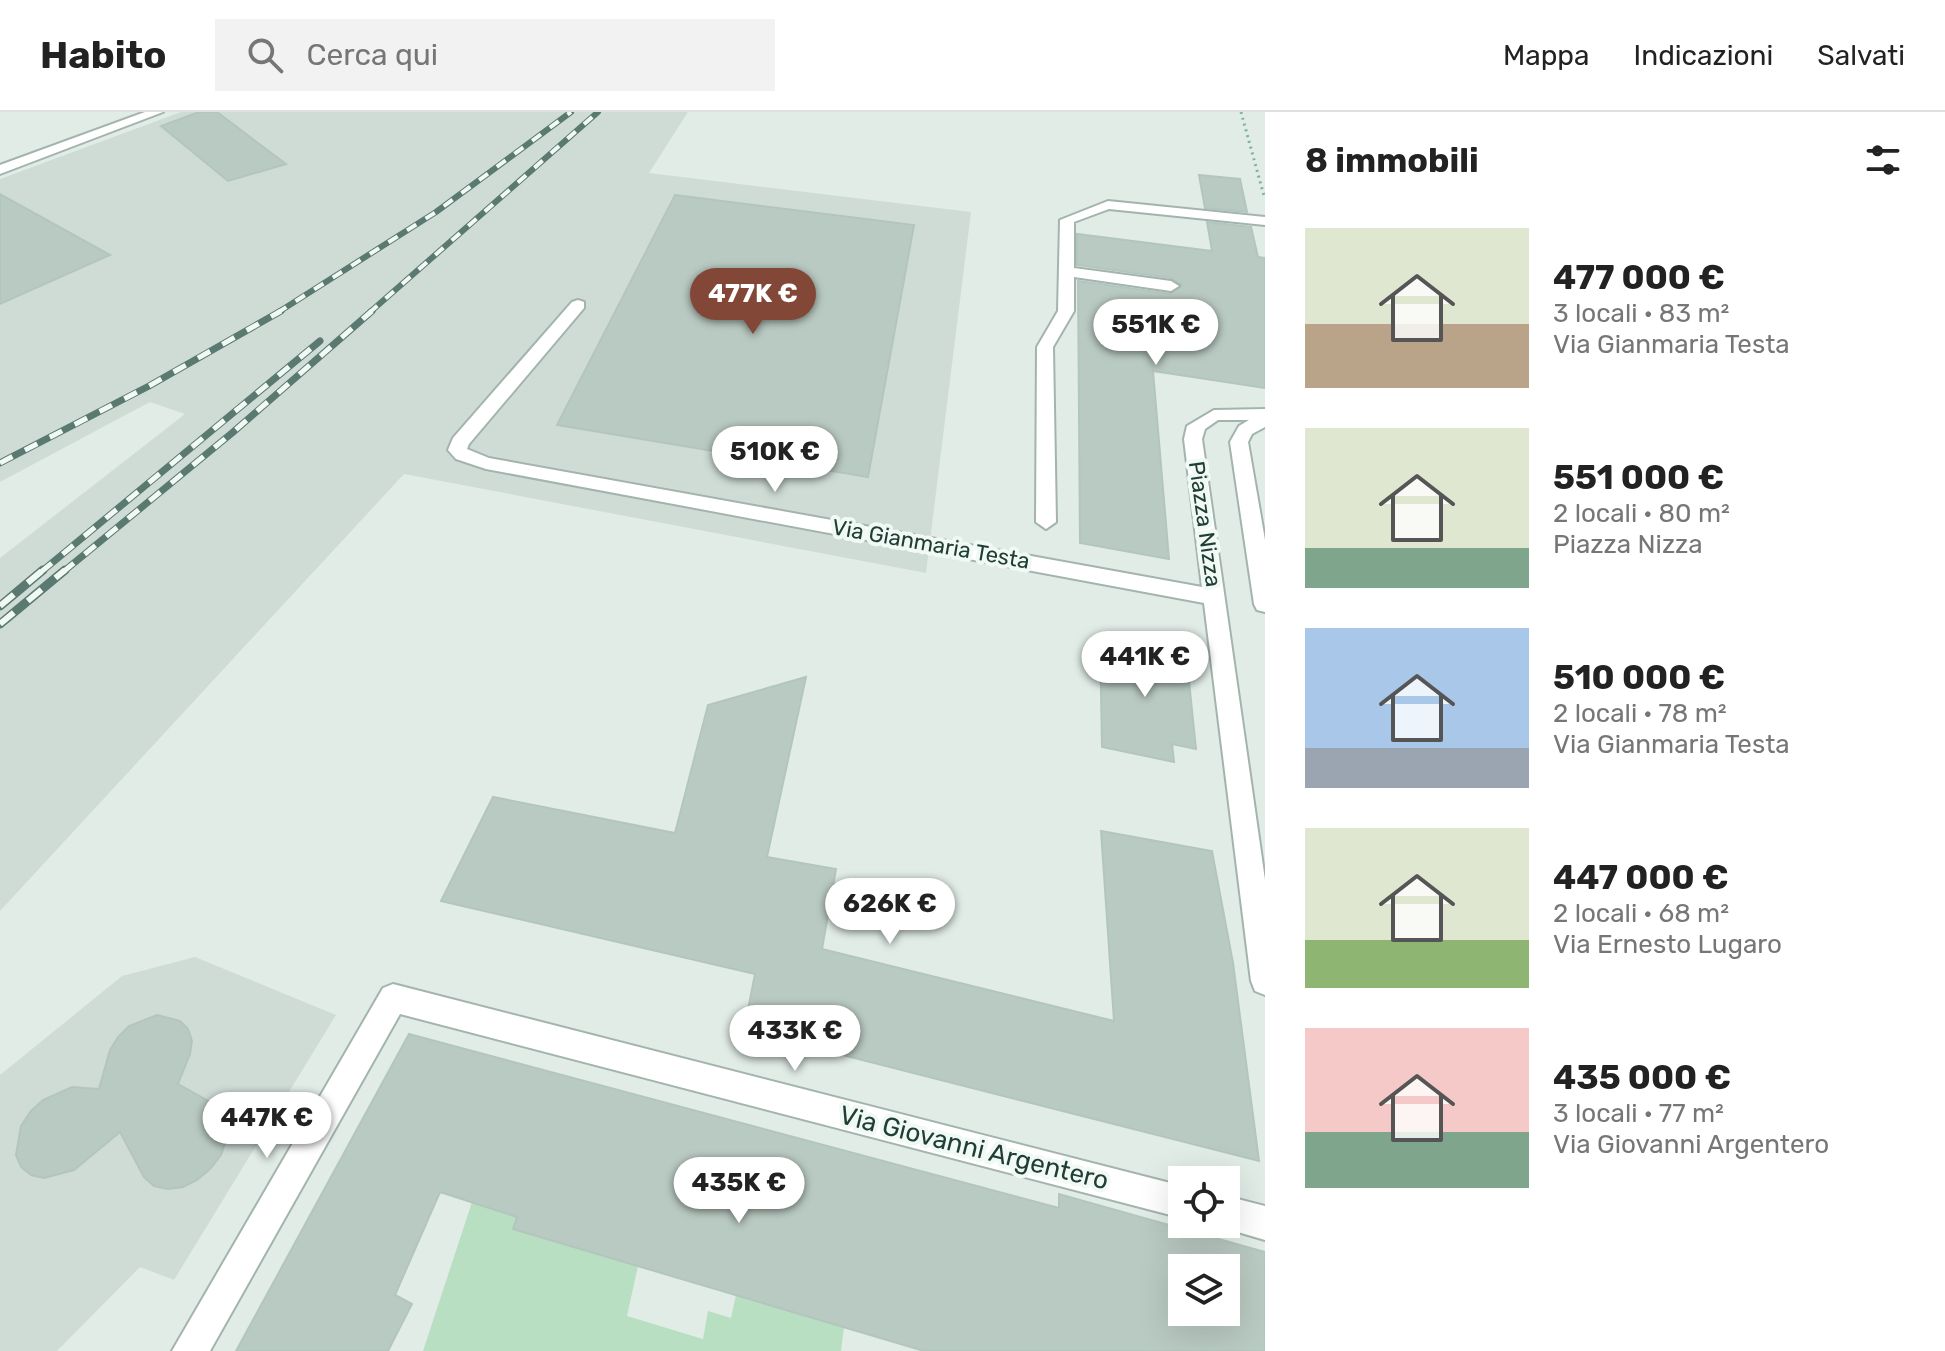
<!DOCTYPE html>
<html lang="it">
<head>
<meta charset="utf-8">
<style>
	body { margin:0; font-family:Rubik,sans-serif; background:#f2f2f2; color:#222; height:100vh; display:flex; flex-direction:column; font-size:30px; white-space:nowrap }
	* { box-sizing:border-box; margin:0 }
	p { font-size:26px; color:#767676 }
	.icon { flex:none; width:44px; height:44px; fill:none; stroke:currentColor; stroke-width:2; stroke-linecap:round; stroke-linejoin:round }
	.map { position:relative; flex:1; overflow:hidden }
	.side { display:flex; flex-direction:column; background:#fff; width:680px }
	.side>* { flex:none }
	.fabs { position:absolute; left:1168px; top:1054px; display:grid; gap:16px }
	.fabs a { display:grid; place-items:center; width:72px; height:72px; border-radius:0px; background:#fff; box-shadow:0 8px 32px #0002; font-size:40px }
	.price { position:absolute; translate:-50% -68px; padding:0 18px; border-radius:28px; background:#fff; color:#222; font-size:26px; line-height:52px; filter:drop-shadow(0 2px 4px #0008) }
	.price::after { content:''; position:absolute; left:50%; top:48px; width:24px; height:18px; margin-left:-12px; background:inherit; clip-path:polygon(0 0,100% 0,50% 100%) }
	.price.on { background:#834737; color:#fff }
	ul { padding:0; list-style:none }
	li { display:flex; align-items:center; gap:24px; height:200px; padding:0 40px }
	li span { display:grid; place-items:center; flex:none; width:224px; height:160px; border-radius:0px; color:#555 }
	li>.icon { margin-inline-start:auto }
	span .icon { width:96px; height:96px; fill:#fffc; stroke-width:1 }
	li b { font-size:34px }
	h2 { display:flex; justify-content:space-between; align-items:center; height:96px; padding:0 40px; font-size:34px }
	header { display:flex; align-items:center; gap:48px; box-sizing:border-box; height:112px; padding:0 40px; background:#fff; border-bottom:2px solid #e0e0e0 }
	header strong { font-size:38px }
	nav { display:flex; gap:44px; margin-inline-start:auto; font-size:28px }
	.search { width:560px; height:72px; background:#f2f2f2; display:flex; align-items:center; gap:20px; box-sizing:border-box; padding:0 28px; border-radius:0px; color:#767676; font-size:30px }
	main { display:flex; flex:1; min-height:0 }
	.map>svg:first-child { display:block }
</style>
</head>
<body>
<header>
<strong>Habito</strong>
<div class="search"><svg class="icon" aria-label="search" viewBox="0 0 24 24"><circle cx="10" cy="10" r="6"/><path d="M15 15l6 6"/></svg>Cerca qui</div>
<nav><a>Mappa</a><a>Indicazioni</a><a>Salvati</a></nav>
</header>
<main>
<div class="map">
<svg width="1265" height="1239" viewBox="0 0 1265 1239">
	<rect width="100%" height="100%" fill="#e1ece7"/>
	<path fill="#cfdcd6" d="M181,0H688L649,61L971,100L926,461L404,362L0,799V446L185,302L150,290L0,370V67Z
		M195,845L336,903L174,1168L140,1155L57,1239H0V963L122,864Z"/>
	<path fill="#b8dfc1" d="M472,1090L518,1103L514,1117L638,1154L627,1204L703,1227L708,1199L731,1206L736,1183L844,1215L841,1239H423Z"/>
	<path fill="#b9cac2" stroke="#b3c6bd" stroke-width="2" fill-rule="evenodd" d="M199,0H217L286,52L228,69L161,14Z
		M1199,63L1240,67L1247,100L1205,96Z
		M0,82L110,143L0,192Z
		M675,83L914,113L868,365L557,313Z
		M1207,110L1251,115L1258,145L1265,146V276L1153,259L1169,447L1080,431L1078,169L1171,182L1182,173L1171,166L1077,153V122L1212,139Z
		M1100,524L1186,540L1196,637L1172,632L1174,650L1102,635Z
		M806,565L767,745L836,757L822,837L1114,909L1101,719L1212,739L1233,851L1259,1049L744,918L755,862L441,789L493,685L675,721L708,593Z
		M157,903L180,909L188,917L192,929L190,942L178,972L214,992L223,1000L226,1028L221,1043L210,1057L197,1068L183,1075L168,1077L154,1074L144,1065L120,1020L74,1058L44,1066L31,1063L21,1055L16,1043L21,1014L31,999L43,988L72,975L99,977L110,938L118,925L129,914Z
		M409,922L1059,1096V1082L1265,1140V1239H924L513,1117L517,1105L440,1080L395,1183L412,1192L388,1239H236ZM1182,1156H1226V1200H1182Z"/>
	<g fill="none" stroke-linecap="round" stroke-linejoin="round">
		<g stroke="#a3b4ae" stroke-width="4">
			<path id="minor" d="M145,0H163L0,62V53Z
				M1108,89L1265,105V113L1109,97L1074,110V156L1171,169L1179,174L1171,179L1074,165V199L1053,235L1056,410L1046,417L1036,410L1037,235L1058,199L1060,108Z
				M578,188L584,190V196L469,332L467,337L489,346L1202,475L1184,327L1187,314L1214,298L1265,297V315L1252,322L1248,330L1265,428V500L1257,498L1254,492L1230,330L1239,314L1249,308H1218L1205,317L1202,327L1265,768V883L1255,879L1251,869L1204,491L486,357L456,347L448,338L453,326L572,190Z
				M393,872L1182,1074V1106L400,902L210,1239H172L383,876Z
				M1226,1084L1265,1094V1128L1214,1113L1226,1112Z"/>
		</g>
		<path stroke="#7fb2a0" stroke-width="3" stroke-dasharray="2 4" stroke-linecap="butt" d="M1241,0L1264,84"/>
		<use href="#minor" fill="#fff" fill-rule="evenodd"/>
		<g stroke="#5a7970" stroke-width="6">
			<path id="rail-far2" d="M277,201L436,100L571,0
				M369,201L598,0"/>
		</g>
		<g stroke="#5a7970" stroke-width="7">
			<path id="rail-far1" d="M0,351L149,274L281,199
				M41,460L320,229
				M63,460L232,321L372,199"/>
		</g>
		<g stroke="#5a7970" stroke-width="9">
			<path id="rail" d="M0,494L43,458
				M0,512L65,458"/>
		</g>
		<use href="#rail-far2" stroke="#f1f9f5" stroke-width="4" stroke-dasharray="11" stroke-linecap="butt"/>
		<use href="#rail-far1" stroke="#f1f9f5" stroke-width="5" stroke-dasharray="14" stroke-linecap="butt"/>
		<use href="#rail" stroke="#f1f9f5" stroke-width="6" stroke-dasharray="18" stroke-linecap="butt"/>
	</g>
	<g text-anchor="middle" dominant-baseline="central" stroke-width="8" stroke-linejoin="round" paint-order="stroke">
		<g font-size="22" fill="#203e35" stroke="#f1f9f5">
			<text transform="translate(1205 412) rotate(82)">Piazza Nizza</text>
			<text transform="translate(931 432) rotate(10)">Via Gianmaria Testa</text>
		</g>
		<g font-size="26" fill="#203e35" stroke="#f1f9f5">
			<text transform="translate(974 1036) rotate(14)">Via Giovanni Argentero</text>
		</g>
	</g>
</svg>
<div class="fabs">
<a><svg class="icon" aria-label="locate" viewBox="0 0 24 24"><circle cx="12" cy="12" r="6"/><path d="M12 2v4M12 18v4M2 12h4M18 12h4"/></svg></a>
<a><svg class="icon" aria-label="layers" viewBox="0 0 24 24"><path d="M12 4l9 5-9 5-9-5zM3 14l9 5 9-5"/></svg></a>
</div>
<b class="price on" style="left:753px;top:224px">477K €</b>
<b class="price" style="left:1156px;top:255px">551K €</b>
<b class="price" style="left:775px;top:382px">510K €</b>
<b class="price" style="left:1145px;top:587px">441K €</b>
<b class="price" style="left:890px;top:834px">626K €</b>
<b class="price" style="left:795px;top:961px">433K €</b>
<b class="price" style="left:267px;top:1048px">447K €</b>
<b class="price" style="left:739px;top:1113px">435K €</b>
</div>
<section class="side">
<h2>8 immobili<svg class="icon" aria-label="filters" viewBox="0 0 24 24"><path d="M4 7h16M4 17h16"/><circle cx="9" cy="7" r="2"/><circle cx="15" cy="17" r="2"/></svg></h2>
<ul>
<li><span style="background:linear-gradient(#dfe7d0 60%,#b9a48a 0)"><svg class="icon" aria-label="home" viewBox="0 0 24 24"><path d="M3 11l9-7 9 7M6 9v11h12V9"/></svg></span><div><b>477 000 €</b><p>3 locali · 83 m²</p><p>Via Gianmaria Testa</p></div></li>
<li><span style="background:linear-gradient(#dfe7d0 75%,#7fa58c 0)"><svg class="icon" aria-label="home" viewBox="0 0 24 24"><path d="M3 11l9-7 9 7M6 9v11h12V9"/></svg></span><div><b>551 000 €</b><p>2 locali · 80 m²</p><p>Piazza Nizza</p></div></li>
<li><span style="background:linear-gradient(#a9c7e8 75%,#9aa5b1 0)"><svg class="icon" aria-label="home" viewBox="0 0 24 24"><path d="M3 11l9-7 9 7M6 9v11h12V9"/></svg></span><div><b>510 000 €</b><p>2 locali · 78 m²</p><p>Via Gianmaria Testa</p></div></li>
<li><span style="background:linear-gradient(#dfe7d0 70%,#8fb573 0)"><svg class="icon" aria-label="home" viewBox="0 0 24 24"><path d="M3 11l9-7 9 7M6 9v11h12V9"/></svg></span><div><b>447 000 €</b><p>2 locali · 68 m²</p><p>Via Ernesto Lugaro</p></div></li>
<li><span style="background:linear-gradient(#f6c9c9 65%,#7fa58c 0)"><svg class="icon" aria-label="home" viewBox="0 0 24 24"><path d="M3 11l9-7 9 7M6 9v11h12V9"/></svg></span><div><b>435 000 €</b><p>3 locali · 77 m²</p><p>Via Giovanni Argentero</p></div></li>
</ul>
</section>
</main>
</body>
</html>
